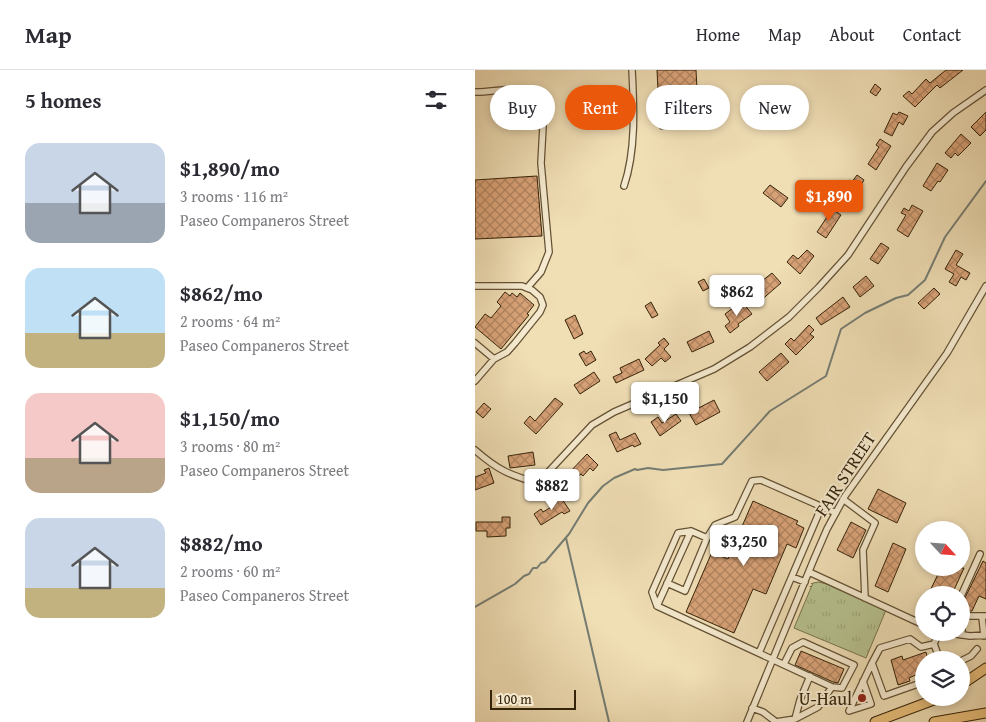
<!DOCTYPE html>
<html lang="en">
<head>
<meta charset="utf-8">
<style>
	body { margin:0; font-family:"Gentium Book Plus",serif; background:#f2f2f3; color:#2b2b33; height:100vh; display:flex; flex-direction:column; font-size:19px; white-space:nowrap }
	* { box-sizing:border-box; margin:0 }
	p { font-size:16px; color:#7c7c81 }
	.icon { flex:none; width:28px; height:28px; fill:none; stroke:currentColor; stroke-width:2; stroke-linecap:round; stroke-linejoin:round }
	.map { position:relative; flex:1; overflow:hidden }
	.panel { display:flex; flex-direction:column; background:#fff; width:475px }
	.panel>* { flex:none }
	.banner { position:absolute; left:15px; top:15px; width:420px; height:45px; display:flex; gap:10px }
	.needle { width:32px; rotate:116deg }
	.fabs { position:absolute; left:440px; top:451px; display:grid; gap:10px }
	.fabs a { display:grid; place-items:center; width:55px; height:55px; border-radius:50%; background:#fff; box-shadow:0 2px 8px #0003; font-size:25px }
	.scale { position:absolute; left:15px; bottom:12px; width:86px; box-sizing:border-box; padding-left:5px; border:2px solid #35230a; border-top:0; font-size:14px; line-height:18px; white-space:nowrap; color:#35230a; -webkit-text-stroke:4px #f5eacf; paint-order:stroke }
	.price { position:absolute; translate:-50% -42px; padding:0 11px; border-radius:5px; background:#fff; color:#222; font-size:16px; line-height:32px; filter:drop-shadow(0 1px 2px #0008) }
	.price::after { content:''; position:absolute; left:50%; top:30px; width:15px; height:11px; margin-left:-8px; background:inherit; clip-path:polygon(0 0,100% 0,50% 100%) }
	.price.selected { background:#ea580c; color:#fff }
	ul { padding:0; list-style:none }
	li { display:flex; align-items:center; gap:15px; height:125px; padding:0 25px }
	li span { display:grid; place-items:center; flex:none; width:140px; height:100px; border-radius:15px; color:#555 }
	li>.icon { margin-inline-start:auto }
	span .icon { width:60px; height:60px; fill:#fffc; stroke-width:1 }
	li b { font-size:21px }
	h2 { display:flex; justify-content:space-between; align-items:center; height:60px; padding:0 25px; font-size:21px }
	.pill { padding:0 18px; border-radius:22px; background:#fff; box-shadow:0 2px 8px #0003; font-size:18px; line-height:45px }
	.pill.selected { background:#ea580c; color:#fff }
	header { display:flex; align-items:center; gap:30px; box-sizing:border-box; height:70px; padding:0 25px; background:#fff; border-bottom:1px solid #e1e1e2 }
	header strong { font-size:24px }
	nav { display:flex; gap:28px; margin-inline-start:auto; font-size:18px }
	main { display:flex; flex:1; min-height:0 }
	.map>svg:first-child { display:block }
</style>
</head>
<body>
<header>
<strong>Map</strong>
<nav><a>Home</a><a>Map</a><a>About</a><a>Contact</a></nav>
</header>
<main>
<section class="panel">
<h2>5 homes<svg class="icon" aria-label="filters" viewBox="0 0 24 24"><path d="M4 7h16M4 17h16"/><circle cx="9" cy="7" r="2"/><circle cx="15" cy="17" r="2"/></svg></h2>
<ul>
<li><span style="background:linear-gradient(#c9d6e8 60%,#9aa5b1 0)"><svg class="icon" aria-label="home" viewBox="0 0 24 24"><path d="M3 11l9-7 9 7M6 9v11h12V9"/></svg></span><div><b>$1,890/mo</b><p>3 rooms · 116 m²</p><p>Paseo Companeros Street</p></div></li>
<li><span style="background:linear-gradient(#bfe0f5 65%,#c2b280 0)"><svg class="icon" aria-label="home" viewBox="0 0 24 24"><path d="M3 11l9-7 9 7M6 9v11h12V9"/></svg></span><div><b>$862/mo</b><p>2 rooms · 64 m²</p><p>Paseo Companeros Street</p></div></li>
<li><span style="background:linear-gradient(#f6c9c9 65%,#b9a48a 0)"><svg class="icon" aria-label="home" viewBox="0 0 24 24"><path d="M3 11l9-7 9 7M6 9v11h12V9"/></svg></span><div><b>$1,150/mo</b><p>3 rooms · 80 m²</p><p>Paseo Companeros Street</p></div></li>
<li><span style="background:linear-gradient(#c9d6e8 70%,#c2b280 0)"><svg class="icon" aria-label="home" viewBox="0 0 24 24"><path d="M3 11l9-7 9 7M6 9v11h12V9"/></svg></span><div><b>$882/mo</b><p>2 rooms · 60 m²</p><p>Paseo Companeros Street</p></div></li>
</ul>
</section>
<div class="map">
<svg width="511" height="652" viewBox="0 0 511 652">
	<defs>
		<pattern id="grass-tufts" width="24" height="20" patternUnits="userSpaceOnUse" patternTransform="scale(1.25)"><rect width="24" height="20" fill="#b7c290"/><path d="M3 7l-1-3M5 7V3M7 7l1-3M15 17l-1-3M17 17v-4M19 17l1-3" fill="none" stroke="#9ea67b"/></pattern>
		<pattern id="building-cross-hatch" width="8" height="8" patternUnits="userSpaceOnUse" patternTransform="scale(1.25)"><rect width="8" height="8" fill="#d8a277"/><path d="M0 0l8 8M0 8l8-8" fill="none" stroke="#b08460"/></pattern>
	</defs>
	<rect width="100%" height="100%" fill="#f0deb5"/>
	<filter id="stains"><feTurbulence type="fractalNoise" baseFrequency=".004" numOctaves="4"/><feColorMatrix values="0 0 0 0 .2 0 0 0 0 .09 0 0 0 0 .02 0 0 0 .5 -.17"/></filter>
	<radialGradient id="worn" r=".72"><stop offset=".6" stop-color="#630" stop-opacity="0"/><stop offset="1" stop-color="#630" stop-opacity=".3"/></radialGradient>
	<path fill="url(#grass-tufts)" stroke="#76724d" d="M344,512L351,514L411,540L391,588L319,558L338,513Z"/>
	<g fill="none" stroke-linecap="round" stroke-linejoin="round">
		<path stroke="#757d73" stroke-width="2" d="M91,468L134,652
			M0,537L40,514L49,506L54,504L58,498H62L66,493L70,492L94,464L113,433L128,416L139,408L160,399L162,400L173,398L188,400L247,394L295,341L351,306L366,259L390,243L421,228L433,225L450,210L470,167L511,111"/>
	</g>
	<path fill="url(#building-cross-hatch)" stroke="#35230a" d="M182,0H221L224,57L185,59Z
		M471,0H488L465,18L462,15L440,37L428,26L434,21L437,24L451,9L455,13Z
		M400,14L406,19L401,26L395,22Z
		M298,35L316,46L312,51L295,40Z
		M424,42L433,46L428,55L424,52L417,66L409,62L418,43L422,45Z
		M511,42V60L505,66L496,57Z
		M486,64L496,73L483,86L480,83L476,88L470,83Z
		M405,69L416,76L401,100L393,94L404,77L401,75Z
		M462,93L473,100L465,112L463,111L456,121L448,116Z
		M382,105L389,110L375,134L365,127L369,122L367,121L374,110L377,112Z
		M62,106L67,166L0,169V110Z
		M295,115L313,128L306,137L288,123Z
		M437,135L448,141L433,167L422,160L431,145L426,143L429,138L434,141Z
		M352,136L366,145L351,168L342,162L354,144L349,141Z
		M406,173L414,178L403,194L395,189Z
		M332,180L339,186L325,204L312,192L318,185L323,189Z
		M481,180L488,184L481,195L495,203L491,210L486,207L481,216L474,212L479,204L470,199Z
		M297,203L306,213L284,232L273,218L280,212L282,215Z
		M391,206L399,216L385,227L378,217Z
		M229,209L234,218L228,221L223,212Z
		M459,218L465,224L449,239L443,233Z
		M30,222L35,226L37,223L42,227L45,223L59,235L52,244L54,245L26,279L0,257L10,244L16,248L26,236L22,232Z
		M368,227L375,237L346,255L341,248Z
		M176,232L183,245L177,248L170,236Z
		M268,233L277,244L263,254L264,256L255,263L250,256L255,252L250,244L262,235L263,237Z
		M100,245L108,264L99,269L90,250Z
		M334,255L339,260L335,264L339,267L321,285L310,274L316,268L319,271Z
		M234,261L239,272L217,282L212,272Z
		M189,268L194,274L189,279L196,287L190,292L186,288L177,296L170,289L185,275L183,273Z
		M109,281L111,284L116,281L121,290L111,296L104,284Z
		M306,283L314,292L292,311L284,302Z
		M164,289L169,300L141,313L138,307L147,303L145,298Z
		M119,302L125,311L105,324L99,315Z
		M80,328L88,334L61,364L49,353L55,346L60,351Z
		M239,330L245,342L221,355L214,343Z
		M9,333L16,339L8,348L1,342Z
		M201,344L206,351L185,366L176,352L183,347L187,353Z
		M141,362L145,370L160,363L166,374L159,377L158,375L142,382L134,365Z
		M58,382L60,395L35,398L33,386Z
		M112,384L123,395L118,401L115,398L108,406L106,404L98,411L93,404Z
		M14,398L19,413L0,420V407L11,403L9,400Z
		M403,419L431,433L422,453L393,439Z
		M85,426L95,441L89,444L87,442L66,455L59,444L66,439L68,442L78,436L76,432Z
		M278,431L323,451L321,454L329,458L321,478L312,474L291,524L278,519L259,563L211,542L237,482L253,489Z
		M27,447H35V458H31V466L12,467V461H1V452H27Z
		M376,452L391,460L378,488L362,480Z
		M418,473L431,479L413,522L400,516Z
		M508,491L511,493V529L504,526L497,541H486V536Z
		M466,498H489L478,522L482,523V525H453Z
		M326,581L369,599L363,613L358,612L320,595Z
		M451,582L453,590H449V601L434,608L435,611L423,615L416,590L427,586L428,590Z"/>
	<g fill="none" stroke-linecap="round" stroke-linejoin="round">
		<g stroke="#645235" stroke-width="8">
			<path id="minor" d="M0,22C15,23 50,14 61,24C65,28 67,32 69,38L66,93L74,182L66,202L52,218
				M149,116C161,81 159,37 157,0
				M0,216H47L57,220L65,227L68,235L65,242L40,273L32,282L19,289L0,311
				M0,273L19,289
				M0,380C23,400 34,405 63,413L117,355L139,342L239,299L275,277L314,247L344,217L373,185L431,97L457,62L478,43L511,20
				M368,429L400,453L388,480L390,528
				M334,502L449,555
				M317,507L330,512
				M192,513L210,521L232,468
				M486,526L505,484
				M182,536L177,522L203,463L216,461
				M486,546H511
				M487,546V565
				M507,547L509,566
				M445,553L449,545
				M464,562L459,574L465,590
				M467,562L495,566L511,565
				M284,583L347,436
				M486,591L496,586L502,579
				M309,594L317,578L328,572L379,595L367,618L357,617
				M449,607L445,608L443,614L409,626L397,593L405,578L435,569L446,577L459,574
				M388,611L396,634L374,641L397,593
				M277,638L288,642L301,652
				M320,649L325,630L335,606
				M272,652L339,489L352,459L370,426L472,283L511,216
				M301,652L320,649L343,637L357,617L182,536L216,461L232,468L240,455L260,447L277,411L286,410L361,443"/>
		</g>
		<g stroke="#35230a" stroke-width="11">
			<path id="highway" d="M486,615L511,598
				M400,652L464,628
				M459,652L511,643"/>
		</g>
		<path stroke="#35230a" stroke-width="1" stroke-dasharray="1 2.5" stroke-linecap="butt" d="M335,517L338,511"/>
		<use href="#minor" stroke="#f5eacf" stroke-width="5.5"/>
		<use href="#highway" stroke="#e8bf7a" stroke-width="9"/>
	</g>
	<circle fill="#8f2418" stroke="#f5eacf" stroke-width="2" cx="387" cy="628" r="5"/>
	<g text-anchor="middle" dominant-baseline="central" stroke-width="4" stroke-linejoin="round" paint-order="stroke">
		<g font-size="18" fill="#35230a" stroke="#f5eacf">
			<text transform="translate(370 404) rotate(-57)">FAIR STREET</text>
		</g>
		<g font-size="18" fill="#35230a" stroke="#f5eacf" text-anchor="end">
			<text x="377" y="628">U-Haul</text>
		</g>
	</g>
	<rect width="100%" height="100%" filter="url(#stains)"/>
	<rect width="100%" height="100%" fill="url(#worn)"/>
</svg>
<div class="fabs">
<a><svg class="needle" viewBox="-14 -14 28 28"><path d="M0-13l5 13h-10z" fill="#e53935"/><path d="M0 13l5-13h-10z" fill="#7c7c81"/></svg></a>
<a><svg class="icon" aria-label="locate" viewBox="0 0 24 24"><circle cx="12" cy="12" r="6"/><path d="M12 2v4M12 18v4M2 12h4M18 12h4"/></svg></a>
<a><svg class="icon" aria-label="layers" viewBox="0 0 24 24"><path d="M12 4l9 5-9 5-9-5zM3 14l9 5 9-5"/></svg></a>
</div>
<div class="scale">100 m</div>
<b class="price selected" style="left:354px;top:152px">$1,890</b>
<b class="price" style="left:262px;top:247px">$862</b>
<b class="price" style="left:190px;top:354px">$1,150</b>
<b class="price" style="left:77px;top:441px">$882</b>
<b class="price" style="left:269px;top:497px">$3,250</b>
<div class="banner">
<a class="pill">Buy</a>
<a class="pill selected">Rent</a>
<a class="pill">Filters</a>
<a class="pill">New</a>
</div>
</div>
</main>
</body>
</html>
